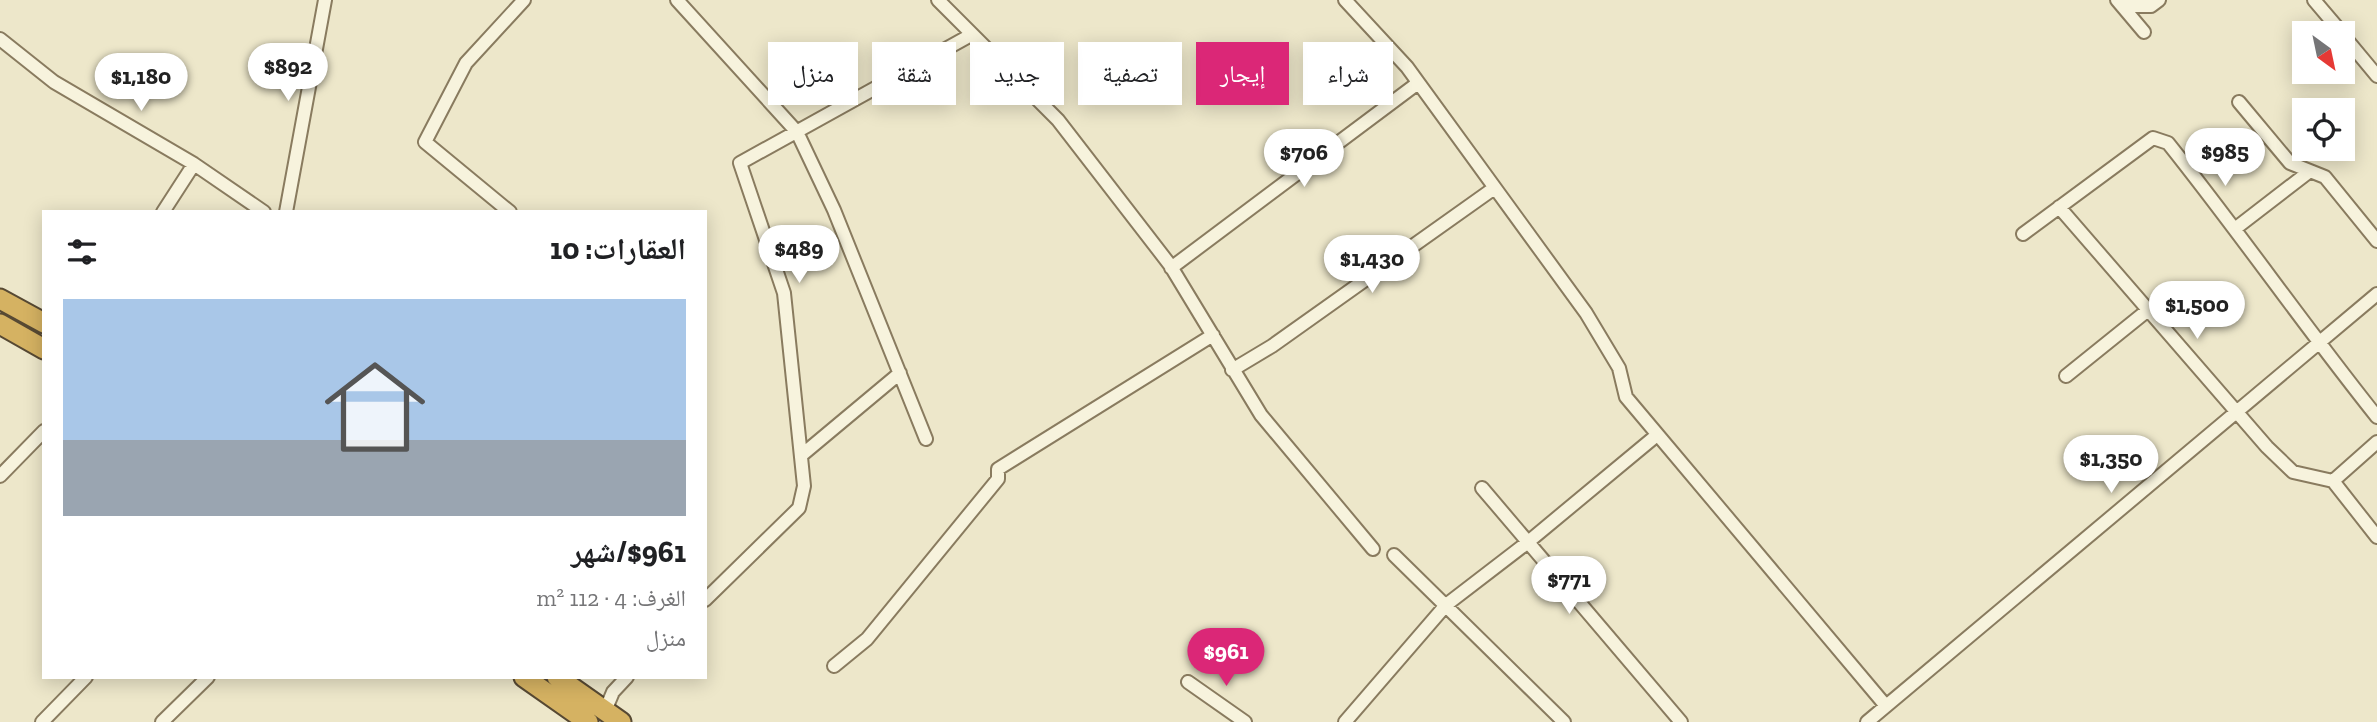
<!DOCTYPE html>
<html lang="ar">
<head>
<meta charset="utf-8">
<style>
	body { margin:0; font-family:"Zilla Slab","Noto Naskh Arabic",serif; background:#f6f6f6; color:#202124; direction:rtl; height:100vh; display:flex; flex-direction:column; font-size:26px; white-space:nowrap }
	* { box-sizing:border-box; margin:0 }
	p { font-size:23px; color:#757577 }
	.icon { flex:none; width:38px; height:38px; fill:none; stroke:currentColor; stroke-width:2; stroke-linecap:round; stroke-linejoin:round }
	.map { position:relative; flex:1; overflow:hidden; direction:ltr }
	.details { position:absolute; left:42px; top:210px; width:665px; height:469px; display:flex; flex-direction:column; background:#fff; border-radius:0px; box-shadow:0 4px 18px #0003; direction:rtl }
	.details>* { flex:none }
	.guide { position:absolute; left:728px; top:42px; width:665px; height:63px; direction:rtl; display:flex; gap:14px }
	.needle { width:46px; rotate:147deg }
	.buttons { position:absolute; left:2292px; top:21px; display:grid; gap:14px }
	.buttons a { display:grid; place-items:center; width:63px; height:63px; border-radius:0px; background:#fff; box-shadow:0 4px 18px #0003; font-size:35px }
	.price { position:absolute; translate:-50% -60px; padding:0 16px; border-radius:24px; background:#fff; color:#222; font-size:23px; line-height:46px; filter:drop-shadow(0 2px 4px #0008) }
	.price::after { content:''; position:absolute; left:50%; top:42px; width:21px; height:16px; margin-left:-10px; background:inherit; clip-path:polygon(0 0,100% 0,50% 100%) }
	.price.selected { background:#db2777; color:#fff }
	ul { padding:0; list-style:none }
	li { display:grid; align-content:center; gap:14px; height:371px; padding:0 21px }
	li+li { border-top:2px solid #e0e0e0 }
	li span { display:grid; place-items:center; height:217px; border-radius:0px; color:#555 }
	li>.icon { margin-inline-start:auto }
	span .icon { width:126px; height:126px; fill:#fffc; stroke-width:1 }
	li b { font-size:30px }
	h2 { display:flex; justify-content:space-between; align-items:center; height:84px; padding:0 21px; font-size:30px }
	.pill { padding:0 24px; border-radius:0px; background:#fff; box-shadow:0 4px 18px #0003; font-size:24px; line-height:63px }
	.pill.selected { background:#db2777; color:#fff }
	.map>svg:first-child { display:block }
</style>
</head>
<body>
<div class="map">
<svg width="2377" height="722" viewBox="0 0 2377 722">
	<rect width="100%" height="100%" fill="#ede7ca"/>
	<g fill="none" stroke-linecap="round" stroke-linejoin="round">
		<g stroke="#897b5f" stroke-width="16">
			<path id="minor" d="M677,0L797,132L834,210L926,439
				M938,0L1058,120L1170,265L1261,415L1373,549
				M1345,0L1407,67L1586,313L1619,368L1626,397L1886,706
				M2117,0L2144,32
				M2314,0L2342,33
				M2122,6H2151L2159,0
				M2343,35L2377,76
				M0,39L54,82L194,164L264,212
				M2239,102L2290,163L2325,177L2377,241
				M2059,207L2267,447L2293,472L2333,481L2377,537
				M163,212L194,164
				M286,212L325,0
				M510,212L425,142L466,63L524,0
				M2236,228L2310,171
				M2023,234L2153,138L2168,143C2240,233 2305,327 2377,417
				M1171,268L1418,83
				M1232,370L1272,346L1493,189
				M2066,376L2148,310
				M803,454L900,373
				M0,476L44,431
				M2333,481L2377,442
				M1482,488L1681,722
				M1394,555L1564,722
				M705,600L799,508L804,486L784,293L740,163L971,35
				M834,666L867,639L998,479V469L1213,335
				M1188,682L1245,722
				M605,711L613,692L627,677
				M42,722L86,677
				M162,722L208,677
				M1345,722L1446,605L1528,542L1657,435
				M1867,722L2377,294"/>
		</g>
		<g stroke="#574933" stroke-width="23">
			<path id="highway" d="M0,299L44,323
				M0,324L44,349
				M524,677L588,722
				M557,677L621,722"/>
		</g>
		<use href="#minor" stroke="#f7f3dd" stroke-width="12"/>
		<use href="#highway" stroke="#d5b262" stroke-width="19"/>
	</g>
</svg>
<div class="buttons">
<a><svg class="needle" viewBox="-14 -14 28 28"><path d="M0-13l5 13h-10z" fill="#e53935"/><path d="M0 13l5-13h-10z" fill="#757577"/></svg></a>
<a><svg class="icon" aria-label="locate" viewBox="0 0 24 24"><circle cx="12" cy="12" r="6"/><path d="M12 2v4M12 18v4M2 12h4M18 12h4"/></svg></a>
</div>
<b class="price" style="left:288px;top:103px">$892</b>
<b class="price" style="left:141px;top:113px">$1,180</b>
<b class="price" style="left:2225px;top:188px">$985</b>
<b class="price" style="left:1304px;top:189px">$706</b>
<b class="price" style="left:799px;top:285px">$489</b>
<b class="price" style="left:1372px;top:295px">$1,430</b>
<b class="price" style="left:2197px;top:341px">$1,500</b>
<b class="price" style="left:2111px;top:495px">$1,350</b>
<b class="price" style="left:1569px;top:616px">$771</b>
<b class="price selected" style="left:1226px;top:688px">$961</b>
<div class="guide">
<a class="pill">شراء</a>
<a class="pill selected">إيجار</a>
<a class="pill">تصفية</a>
<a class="pill">جديد</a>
<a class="pill">شقة</a>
<a class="pill">منزل</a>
</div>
<section class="details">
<h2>العقارات: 10<svg class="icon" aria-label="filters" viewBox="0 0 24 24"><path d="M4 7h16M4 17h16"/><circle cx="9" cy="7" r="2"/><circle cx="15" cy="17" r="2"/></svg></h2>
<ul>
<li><span style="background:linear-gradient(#a9c7e8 65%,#9aa5b1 0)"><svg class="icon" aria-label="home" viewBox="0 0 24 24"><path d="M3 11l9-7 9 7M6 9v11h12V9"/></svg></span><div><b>$961/شهر</b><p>الغرف: 4 · 112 m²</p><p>منزل</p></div></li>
</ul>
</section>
</div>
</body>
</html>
